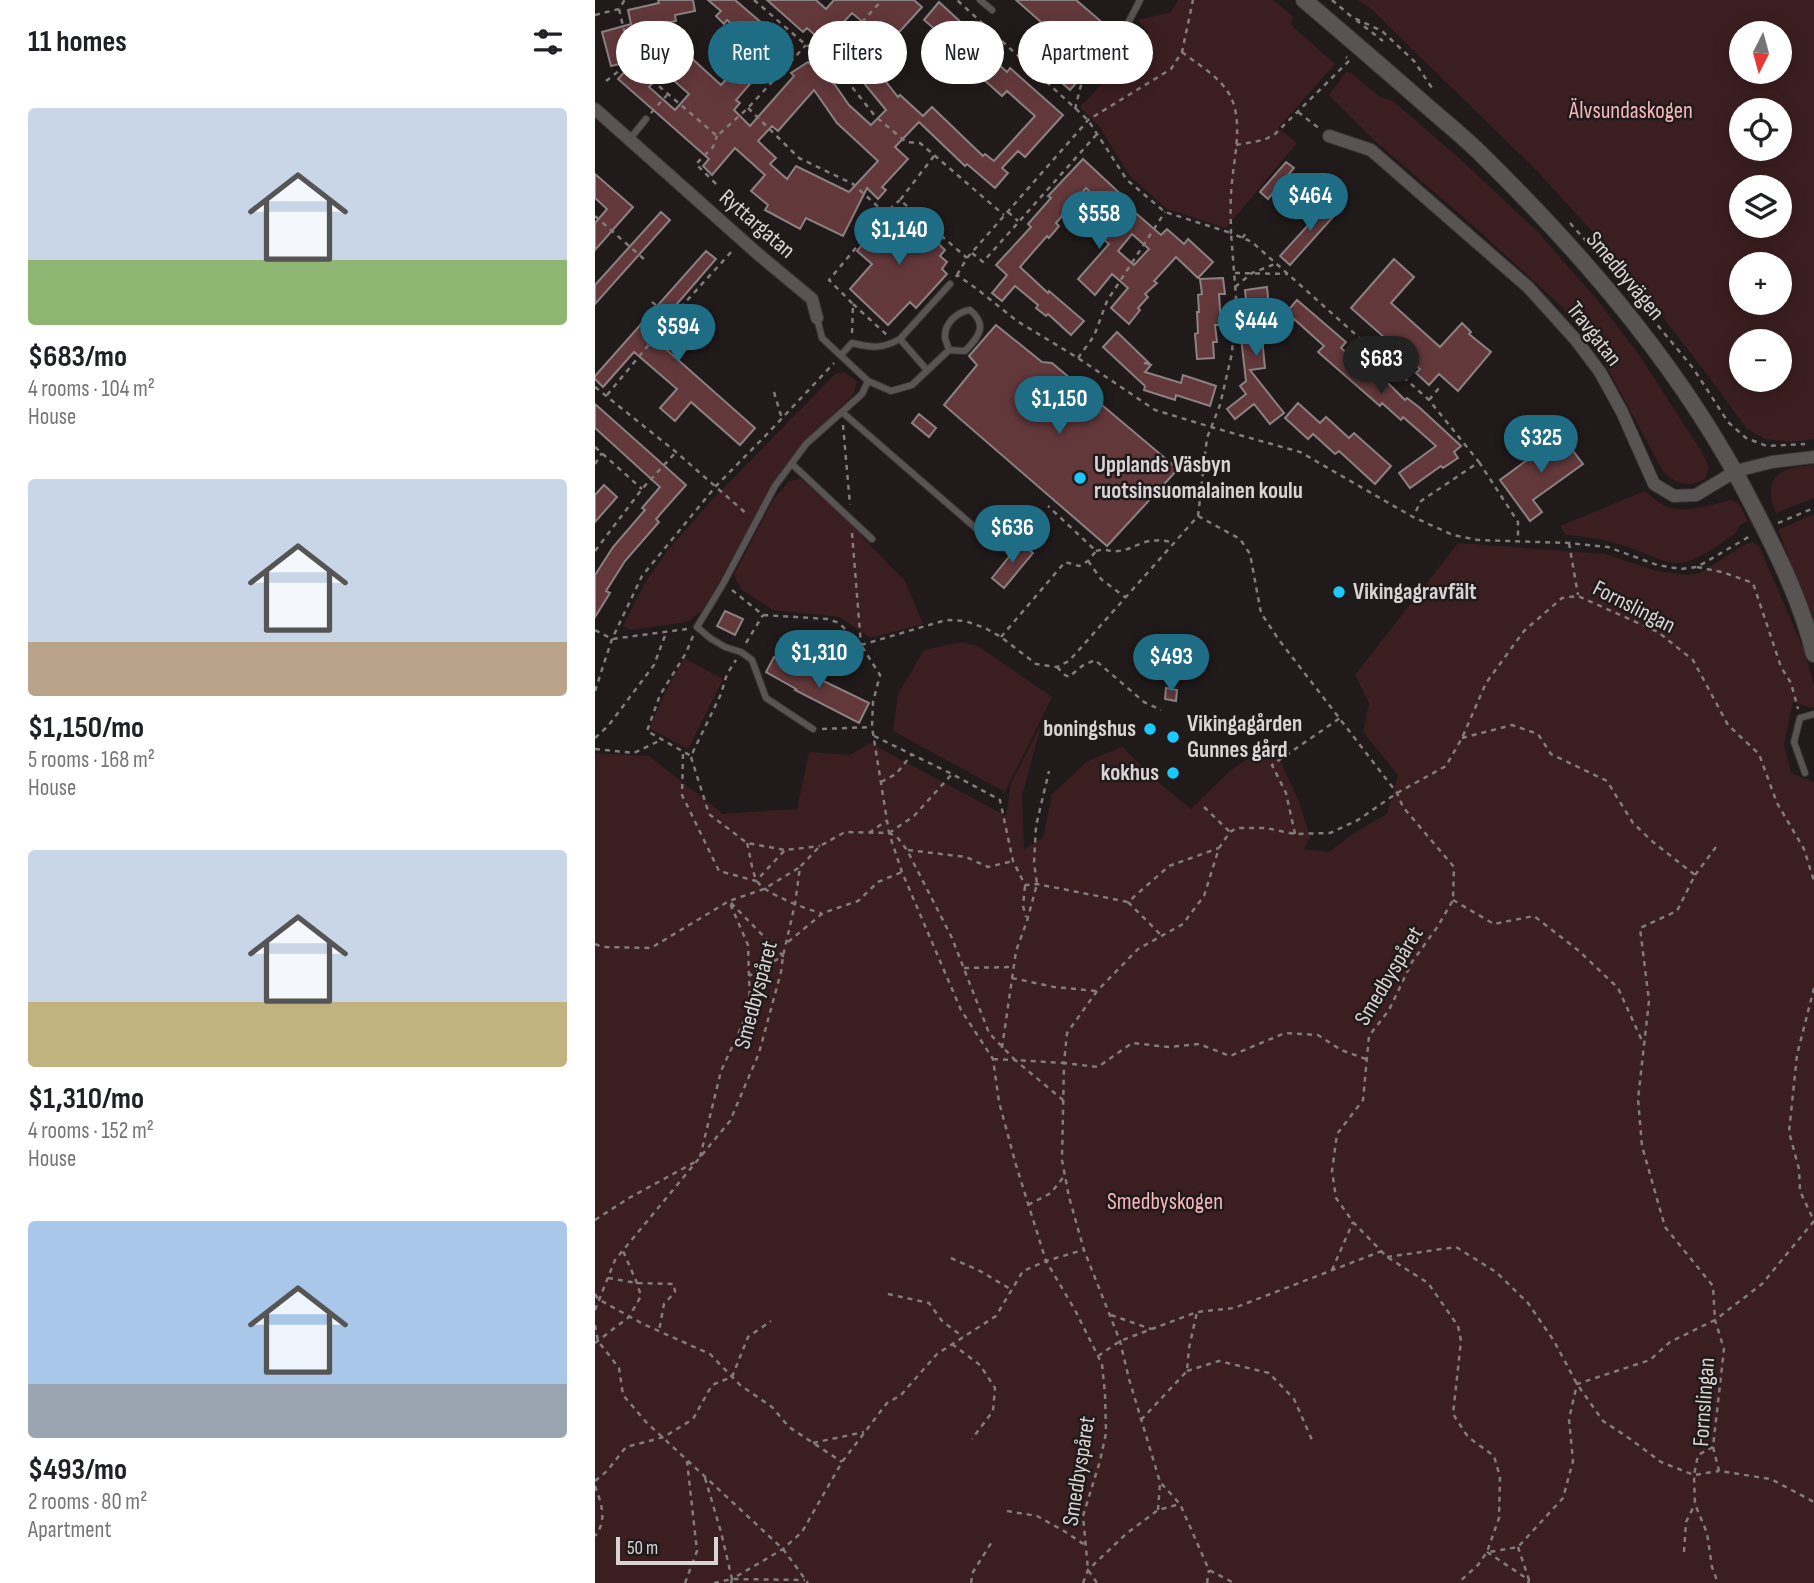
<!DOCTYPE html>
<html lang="en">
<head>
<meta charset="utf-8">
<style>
	body { margin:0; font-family:"Sofia Sans Condensed",sans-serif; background:#f6f6f6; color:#202124; height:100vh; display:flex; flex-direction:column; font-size:26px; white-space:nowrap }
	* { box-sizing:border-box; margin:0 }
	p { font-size:23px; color:#757577 }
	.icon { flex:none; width:38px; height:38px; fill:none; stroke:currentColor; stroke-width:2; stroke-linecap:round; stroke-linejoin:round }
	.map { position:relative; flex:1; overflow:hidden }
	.panel { display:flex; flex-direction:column; background:#fff; width:595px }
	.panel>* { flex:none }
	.top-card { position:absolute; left:21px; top:21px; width:665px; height:63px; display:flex; gap:14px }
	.needle { width:46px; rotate:186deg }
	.buttons { position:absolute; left:1134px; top:21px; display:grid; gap:14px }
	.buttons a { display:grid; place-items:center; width:63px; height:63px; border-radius:50%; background:#fff; box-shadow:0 4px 18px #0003; font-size:35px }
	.scale { position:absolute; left:21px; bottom:18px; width:102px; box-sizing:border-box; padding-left:7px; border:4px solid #d8d3d4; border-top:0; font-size:19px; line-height:24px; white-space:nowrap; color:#d8d3d4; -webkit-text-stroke:5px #211a1a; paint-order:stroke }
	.price { position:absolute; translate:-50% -60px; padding:0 16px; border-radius:24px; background:#1e6d85; color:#fff; font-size:23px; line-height:46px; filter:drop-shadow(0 2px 4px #0008) }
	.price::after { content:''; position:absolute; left:50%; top:42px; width:21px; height:16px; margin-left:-10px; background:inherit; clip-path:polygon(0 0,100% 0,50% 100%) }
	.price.on { background:#222; color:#fff }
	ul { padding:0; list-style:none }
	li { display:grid; align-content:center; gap:14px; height:371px; padding:0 28px }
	li span { display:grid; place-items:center; height:217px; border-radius:7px; color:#555 }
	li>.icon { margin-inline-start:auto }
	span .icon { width:126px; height:126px; fill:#fffc; stroke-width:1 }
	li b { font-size:30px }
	h2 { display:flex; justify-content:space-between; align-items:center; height:84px; padding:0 28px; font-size:30px }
	.pill { padding:0 24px; border-radius:32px; background:#fff; box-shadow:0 4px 18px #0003; font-size:24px; line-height:63px }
	.pill.on { background:#1e6d85; color:#fff }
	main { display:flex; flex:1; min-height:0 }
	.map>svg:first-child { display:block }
</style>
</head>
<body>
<main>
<section class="panel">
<h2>11 homes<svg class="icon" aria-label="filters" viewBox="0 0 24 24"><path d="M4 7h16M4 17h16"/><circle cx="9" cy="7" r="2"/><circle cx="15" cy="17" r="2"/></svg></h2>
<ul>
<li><span style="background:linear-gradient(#c9d6e8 70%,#8fb573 0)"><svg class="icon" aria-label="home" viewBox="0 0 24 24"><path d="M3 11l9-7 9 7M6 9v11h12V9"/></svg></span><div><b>$683/mo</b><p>4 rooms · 104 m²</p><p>House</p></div></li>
<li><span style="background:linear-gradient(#c9d6e8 75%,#b9a48a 0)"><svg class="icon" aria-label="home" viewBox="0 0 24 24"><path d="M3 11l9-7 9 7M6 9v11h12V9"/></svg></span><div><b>$1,150/mo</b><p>5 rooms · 168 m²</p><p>House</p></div></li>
<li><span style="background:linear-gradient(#c9d6e8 70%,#c2b280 0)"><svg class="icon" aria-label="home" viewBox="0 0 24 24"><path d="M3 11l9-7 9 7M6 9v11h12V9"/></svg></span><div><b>$1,310/mo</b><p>4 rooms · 152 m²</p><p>House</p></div></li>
<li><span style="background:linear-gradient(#a9c7e8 75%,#9aa5b1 0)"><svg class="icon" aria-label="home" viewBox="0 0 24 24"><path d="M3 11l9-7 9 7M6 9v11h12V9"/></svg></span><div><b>$493/mo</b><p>2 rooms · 80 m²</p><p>Apartment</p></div></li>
</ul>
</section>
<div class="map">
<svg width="1219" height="1583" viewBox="0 0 1219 1583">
	<rect width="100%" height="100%" fill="#211a1a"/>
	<path fill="#3b1e20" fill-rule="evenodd" d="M583,0H678L699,17L695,24L740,64L683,128L702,143L631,228L572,209L535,176L504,126L485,107L554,34L543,20L576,12Z
		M763,0H1219V439L1197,442L1170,439L1151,428L1120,385L1031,269L943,172L775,8ZM1146,33H1185V72H1146ZM1146,110H1185V149H1146ZM1146,187H1185V226H1146ZM1146,264H1185V303H1146ZM1146,341H1185V380H1146Z
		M751,72L756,73L785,97L798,101L863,157L943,232L1005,303L1046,358L1107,452L1114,468L1110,479C1093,487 1081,485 1068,471L1009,362L966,306L882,229L781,142L734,95Z
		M250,372L262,382L258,395L210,441L187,469L124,582L106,612L92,622L36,630L28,626L51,581L73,550L117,500L240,374Z
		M1219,465V498L1181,513C1165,476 1187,467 1219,465Z
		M206,479L264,530L269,539L310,581L328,624L275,638L245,617L178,610L147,590L139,575L178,500L194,481Z
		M1050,491C1056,495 1061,502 1068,505C1087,515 1115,505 1135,500L1144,504L1153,521L1145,525L1142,532C1125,543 1105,561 1084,563C1070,563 1054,555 1041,550C1018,541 996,537 971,535L965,526Z
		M1219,514V623L1183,530Z
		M1158,542L1164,546L1209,650L1219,685V707L1218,708L1198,702L1189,744L1196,773L1219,782V1583H0V753L54,756L128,814L202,809L214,752L255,755L275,743L411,816L416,783L447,723L427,795L429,849L448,838L457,794L493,761L527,747L563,782L596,809L637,769L677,744L704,801L715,837L709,849L734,852L762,831L792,814L803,775L768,732L774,703L760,675L863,543L1010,554L1062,571L1092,575L1105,573L1149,545Z
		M366,642L383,646L457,697L410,792L298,731L303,694L329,650Z
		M89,658L128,679L93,749L54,728L71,691Z"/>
	<path fill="#63383b" stroke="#8b8182" stroke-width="2" fill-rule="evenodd" d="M63,0H98L100,11L80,15L81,21L60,25L63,42L26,50L29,63L16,66L7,32L36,24L33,10L64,3Z
		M113,0H140L197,49L184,63L181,60L169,72L167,70L141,100L145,103L139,110L155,126L199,76L196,73L213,62L240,85L254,105L276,125L291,110L250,60L265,47L261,44L275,28L257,13L229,43L212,28L208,32L172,0H221L231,9L239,0H319L327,7L276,63L303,97L305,95L328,116L337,107L388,156L390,154L399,161L440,116L412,91L407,96L367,60L371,56L329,20L344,2L369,25L370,23L389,40L386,43L396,52L393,55L412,72L415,68L468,115L430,157L423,151L407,168L413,173L400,188L372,164L370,166L324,122L300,147L313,159L287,187L291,190L283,199L272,188L248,236L211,218L205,229L170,210L173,205L156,191L170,175L140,148L117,175L108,166L114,159L23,79L33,68L43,77L65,51L67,58L80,43L126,85L163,44L140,24L138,25L132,20L129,24L121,16L126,11ZM68,71L94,94L80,110L54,87ZM219,90L242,123L283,161L254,192L201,166L192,179L175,164L181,158L163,141L177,126L183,131Z
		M421,0H481L515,29L475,74L483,81L475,90L458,75L465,67L432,38L446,22Z
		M488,159L531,199L528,202L566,235L572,229L589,244L593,239L618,262L603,278L581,257L559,281L562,283L550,294L553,297L543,308L545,310L534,324L516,308L533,288L517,274L500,295L483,279L514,244L509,240L525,223L506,206L508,204L491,188L461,223L464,226L454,238L452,236L425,267L453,293L454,291L489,321L476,335L453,314L451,316L441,308L443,305L420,286L407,301L397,293L412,275L401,265L436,227L433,224L456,198L453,196ZM537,234L554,249L539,265L523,251Z
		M691,162L699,168L673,199L665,192Z
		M0,174L38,207L0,250V223L12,209L0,198Z
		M735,201L745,209L695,265L685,256Z
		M296,210L304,217L309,211L350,250L345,256L352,262L347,269L352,274L321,308L315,302L293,325L255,289L277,264L262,251Z
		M66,212L75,220L0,304V285Z
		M111,251L121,259L55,335L160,428L145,445L96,402L80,421L65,408L82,389L39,352L8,387L0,379V376Z
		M799,259L819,277L796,303L845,347L867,323L876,332L874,334L896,352L863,391L844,374L834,385L821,373L825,369L756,308Z
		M628,278L630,294H624L626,325H620L622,342H618L619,358L602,359L600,334L603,333L602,312H604L603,295L607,294L605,279Z
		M672,287L677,336L667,338L670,368L655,370L689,413L675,424L659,404L640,419L632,409L651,394L645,386L651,381L646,338L655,337L650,290Z
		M702,300L751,342L746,348L773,371L775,369L790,380L810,400L812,398L825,408L866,446L859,452L863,458L848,468L846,466L815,488L804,473L841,446L808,417L806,420L787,403L785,406L723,352L729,346L699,319L697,321L689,315Z
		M401,325L447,362L457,363L583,469L512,546L349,405L382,365L374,356Z
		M522,332L554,363H549L556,365L550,372L586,383L588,375L621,386L615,406L581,395L580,400L549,390L550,386L508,347Z
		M703,403L725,423L731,417L754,438L759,433L796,466L780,484L744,451L740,454L718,434L713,439L690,418Z
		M0,404L91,485L61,519L64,522L30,561L11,591L15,593L0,617V575L18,547L50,510L47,508L65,487L0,428Z
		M324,414L341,428L334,437L317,423Z
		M966,435L988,464L938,500L947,512L935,521L905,480Z
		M9,485L22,497L0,522V495Z
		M425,543L438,553L409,588L397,578Z
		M130,611L148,619L140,635L122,626Z
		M179,657L274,703L264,723L200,690L201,689L171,672Z
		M571,688L582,690L581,701L570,699Z"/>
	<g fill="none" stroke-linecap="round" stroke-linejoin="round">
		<g stroke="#3b3434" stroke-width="8">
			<path id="service" d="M385,0L397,10
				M488,73L532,25L545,0
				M34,140L51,119
				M305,339L332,370
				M246,355L257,343C277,348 287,349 305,339L355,284
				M273,381L296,391L317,385L354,350L370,351C384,337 393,325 375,310C362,312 349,323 350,338C351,342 353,346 354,350
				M247,412L399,544
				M197,464L277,539
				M218,729L171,698L157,660L146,652L130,647L115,638L102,627L128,584L180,486L211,444L267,394L273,381L227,338L222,318
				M1210,773L1199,742L1205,718L1219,714"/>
		</g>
		<g stroke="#3b3434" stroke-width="14">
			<path id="minor" d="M0,109L163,254L217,299L222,318
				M734,136L776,150L933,287L981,340L1005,372L1027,412L1059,484L1079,496L1101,495L1141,471L1177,462L1219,457"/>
		</g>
		<g stroke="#3b3434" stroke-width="18">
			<path id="tertiary" d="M709,0C748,33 787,67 825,100C845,118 866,134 885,153C993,259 1093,376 1161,512C1184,557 1207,604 1219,654"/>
		</g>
		<path stroke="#827c7c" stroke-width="2.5" stroke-dasharray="5 5" stroke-linecap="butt" d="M159,0L211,45L238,54L287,0
			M737,0L757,17L787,31L819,61L839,91
			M24,9L33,47L45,70L122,136L153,108L211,45
			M0,15L24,9L29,1L34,0
			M761,20L788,41
			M587,52C602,64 622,75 633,92C651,120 637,163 636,195C635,208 636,221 636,233L657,242L834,400L884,462L826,501L819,515
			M238,54V63L280,116L311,142L325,143L409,215
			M11,81L39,59
			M153,108L204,158L258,184L290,213L305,200
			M480,109L487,81
			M703,112L725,129
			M56,113L72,95
			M641,145L669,140L680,134L755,60L751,57
			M339,156L305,200L372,258
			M121,184L101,164L118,147L122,136
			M413,212L423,221
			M0,216L50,260
			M975,223L991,241
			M647,238L653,231
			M377,253L388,262L502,134
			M640,273L693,274
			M362,275L372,258L488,126L493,120L576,69L587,52L598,0
			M361,277L362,275L382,289L422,321L483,358L560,410L616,427L705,452L818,517L858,535L883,540L974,543L1013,547L1062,565L1086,569L1102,567L1157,535
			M640,287L657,273L680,264
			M258,304L292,335
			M1050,310L1098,368L1133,422L1151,438L1172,446L1210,444
			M101,325L76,318L138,250
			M257,333L258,304L234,280L290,213
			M483,358L499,336L512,301L570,212
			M0,387L81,452L153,515
			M179,392L187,419
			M12,395L76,318L56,301
			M834,400L844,388
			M248,425L255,505
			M0,447L47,489
			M884,462L923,522V542
			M0,464L7,453
			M603,516L645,539L655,554L666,613L684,640L802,793L808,807L859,867L858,900L843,926L817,962L794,1010L774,1036L768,1100L742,1134L737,1171L741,1198L758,1222L792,1257L833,1283L863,1326L866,1341L858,1414L873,1437L899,1456L905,1477L904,1518L892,1552L883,1565L863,1583
			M1183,523L1219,508
			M257,533L266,645
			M974,543L983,595
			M0,551L47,489L81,452
			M501,551C509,548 515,552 523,551C534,550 541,545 550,542C560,539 569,541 579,542
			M493,561L506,579L530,597
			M1102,567L1127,572L1158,583L1186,667L1196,683L1203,709
			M137,590L168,615L233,619L244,623L266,645L285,675L278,702L277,727L294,833L307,872L366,1010L398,1059L404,1102L421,1165L451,1261L480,1310L507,1364L510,1394L511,1433L505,1461L488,1516L493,1570L502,1583
			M0,630L17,639L92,629
			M98,636L91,653L65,695L52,731L96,756L126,694L132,674L141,660
			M406,637L470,562L484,566L493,561L501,551L453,506
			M151,643L168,615
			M266,645L351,620L370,621L390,628L406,637L441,664L462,667L474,661L603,516L612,438L625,405L637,353L641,297L636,233L570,212L532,180L493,120L362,0
			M462,667L470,675L474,677L487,666L500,660L549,702L566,710
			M0,691L17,639L47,576L121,486L174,432L239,363
			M227,729L277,727
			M279,736L357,774L405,800L418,861L430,885L442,884L533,902L574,866L624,848
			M0,738L13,726L59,665L71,633
			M867,738L917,725L943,734L956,754L1012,781L1038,823L1058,842L1100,875L1082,911L1045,928L1054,1001L1043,1099L1047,1146L1070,1227L1118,1286L1120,1320L1075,1342L1055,1360L982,1384L974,1419L978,1461L968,1498L923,1547L894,1552
			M0,749L39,753L66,740
			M88,754L87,795L124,871L161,881L190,850
			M96,757L114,814L152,843L190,850L225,846
			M286,782L301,774L317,754
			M609,807L635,832
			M274,833L291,821
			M294,833L319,816L357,774
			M700,834L691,793L677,765L745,718
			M152,843C155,853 157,873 162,881C168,893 213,910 226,913
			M313,850L371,857L393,867L418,861
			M1100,875L1121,847
			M430,886L428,906L431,917
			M858,900L899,924L939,916L984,951L1023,988L1049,1045
			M533,902L565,934
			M136,903L188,956L154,976
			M193,942L228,913L263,901L283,882L307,872
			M0,944L7,947L56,948L134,901L169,889L205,867
			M369,968L418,967
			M417,978L459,987L502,991
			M1219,988L1202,1055L1194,1132L1204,1169L1205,1191L1219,1221L1167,1284L1120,1320L1129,1349L1118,1447L1124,1471L1176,1479L1219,1502
			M407,1048L421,951L432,921L442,884L439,863L441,826L454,771
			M398,1059L420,1060L468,1100
			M771,1059L746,1050L723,1035L690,1033L635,1056L604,1044L574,1047L537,1043L503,1067L469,1063L472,1033L502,991L543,949L588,924L609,896L624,848L635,832L642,828H671L700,834L735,833L763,820L802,793L851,766L867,738L891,683L929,631L967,598L983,596L1063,632L1098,660L1133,725L1164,754L1182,803L1209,849L1219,881
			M105,1157L126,1071L155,1008L153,945L134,901
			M433,1205L456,1193L470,1175
			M0,1220L34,1198L100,1162
			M792,1257L861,1247L901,1272L933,1303L959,1341L982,1384L1008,1421L1031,1436L1066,1462L1099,1475L1124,1471
			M356,1258L385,1271L417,1290
			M737,1270L758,1222
			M13,1278L42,1283L79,1284L80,1292L69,1304L64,1331
			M0,1294L3,1299L48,1324L115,1354L145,1385L177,1407L194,1427L247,1462
			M293,1294L334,1303L347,1321L368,1337
			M0,1310L20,1260L135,1121L164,1053L186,972L188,956L200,904L205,867L225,846L250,832L294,833L302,837L312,850L357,938L394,1033L420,1060L469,1063L467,1160L474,1197L489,1250L525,1341L534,1379L565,1482L585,1504L614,1570L639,1583
			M516,1315L556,1329
			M0,1325L3,1341L24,1368L28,1395L51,1422L188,1549L213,1583
			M0,1343L34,1317L46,1296L42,1283L28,1251
			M357,1344L385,1365L400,1388L398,1411L377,1439
			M503,1356L525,1341L602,1312L639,1308L787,1251
			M592,1371L624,1361L674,1373L699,1399L717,1440
			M546,1420L592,1371L594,1348L602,1312
			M218,1443L269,1432
			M1118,1447L1103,1455L1099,1475L1100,1504L1112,1533L1117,1567L1123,1583
			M110,1478L126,1532L137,1579
			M0,1481L12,1471L31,1447L69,1437L98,1419L117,1385L137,1377L153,1337L176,1321
			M0,1486C6,1503 13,1520 0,1536
			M563,1510L565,1482
			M412,1511L442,1516L469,1531L490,1545
			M923,1547L934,1580
			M892,1552L934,1580L933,1583
			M1089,1552L1091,1522L1100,1504
			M90,1583L102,1551L92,1461
			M119,1583L137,1579L210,1580
			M136,1583L137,1579L188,1549L207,1532L247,1462L292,1403L306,1395L342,1354L401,1316L428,1271L451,1261L488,1250
			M376,1583L378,1572L398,1540
			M488,1583L493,1570L532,1533L563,1510L585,1504
			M612,1583L614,1570"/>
		<use href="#service" stroke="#585454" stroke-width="6"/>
		<use href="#minor" stroke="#585454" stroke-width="12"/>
		<use href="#tertiary" stroke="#585454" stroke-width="16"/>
	</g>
	<g fill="#1cc9fc" stroke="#211a1a" stroke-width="2.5">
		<circle cx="485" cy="478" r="7"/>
		<circle cx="744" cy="592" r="7"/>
		<circle cx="555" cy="729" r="7"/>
		<circle cx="578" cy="737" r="7"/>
		<circle cx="578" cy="773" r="7"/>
	</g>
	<g text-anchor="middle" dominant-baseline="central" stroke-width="5" stroke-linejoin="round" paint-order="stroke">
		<g font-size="23" fill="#f7b8bb" stroke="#211a1a">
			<text x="1036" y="111">Älvsundaskogen</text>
			<text x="570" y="1202">Smedbyskogen</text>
		</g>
		<g font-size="23" fill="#d8d3d4" stroke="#211a1a">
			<text transform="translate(162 224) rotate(41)">Ryttargatan</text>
			<text transform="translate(1030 276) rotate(50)">Smedbyvägen</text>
			<text transform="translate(999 334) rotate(52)">Travgatan</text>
			<text transform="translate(1039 607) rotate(27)">Fornslingan</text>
			<text transform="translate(794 976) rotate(-59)">Smedbyspåret</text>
			<text transform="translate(161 995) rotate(-75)">Smedbyspåret</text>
			<text transform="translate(1109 1402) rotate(-86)">Fornslingan</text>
			<text transform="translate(484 1471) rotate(-81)">Smedbyspåret</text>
		</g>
		<g font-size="23" font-weight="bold" fill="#d8d3d4" stroke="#211a1a" text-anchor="start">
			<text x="499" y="465">Upplands Väsbyn<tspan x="499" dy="26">ruotsinsuomalainen koulu</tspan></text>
			<text x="758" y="592">Vikingagravfält</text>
			<text x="592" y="724">Vikingagården<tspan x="592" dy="26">Gunnes gård</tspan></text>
			<text x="541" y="729" text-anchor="end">boningshus</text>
			<text x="564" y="773" text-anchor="end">kokhus</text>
		</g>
	</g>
</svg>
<div class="buttons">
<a><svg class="needle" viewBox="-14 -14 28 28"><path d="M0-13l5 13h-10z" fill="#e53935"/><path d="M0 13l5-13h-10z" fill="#757577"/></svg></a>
<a><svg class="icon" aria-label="locate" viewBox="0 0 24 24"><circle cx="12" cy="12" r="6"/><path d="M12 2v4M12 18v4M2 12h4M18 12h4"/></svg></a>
<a><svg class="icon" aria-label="layers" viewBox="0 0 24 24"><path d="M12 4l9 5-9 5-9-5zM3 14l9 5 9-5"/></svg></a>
<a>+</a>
<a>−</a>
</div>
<div class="scale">50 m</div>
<b class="price" style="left:715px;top:233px">$464</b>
<b class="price" style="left:504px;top:251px">$558</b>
<b class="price" style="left:304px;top:267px">$1,140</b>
<b class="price" style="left:661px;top:358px">$444</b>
<b class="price" style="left:83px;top:364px">$594</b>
<b class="price on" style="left:786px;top:396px">$683</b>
<b class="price" style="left:464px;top:436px">$1,150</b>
<b class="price" style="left:946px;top:475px">$325</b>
<b class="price" style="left:417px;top:565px">$636</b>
<b class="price" style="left:224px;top:690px">$1,310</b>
<b class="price" style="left:576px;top:694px">$493</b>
<div class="top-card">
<a class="pill">Buy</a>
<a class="pill on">Rent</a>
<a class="pill">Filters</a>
<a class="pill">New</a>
<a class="pill">Apartment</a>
</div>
</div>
</main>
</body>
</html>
